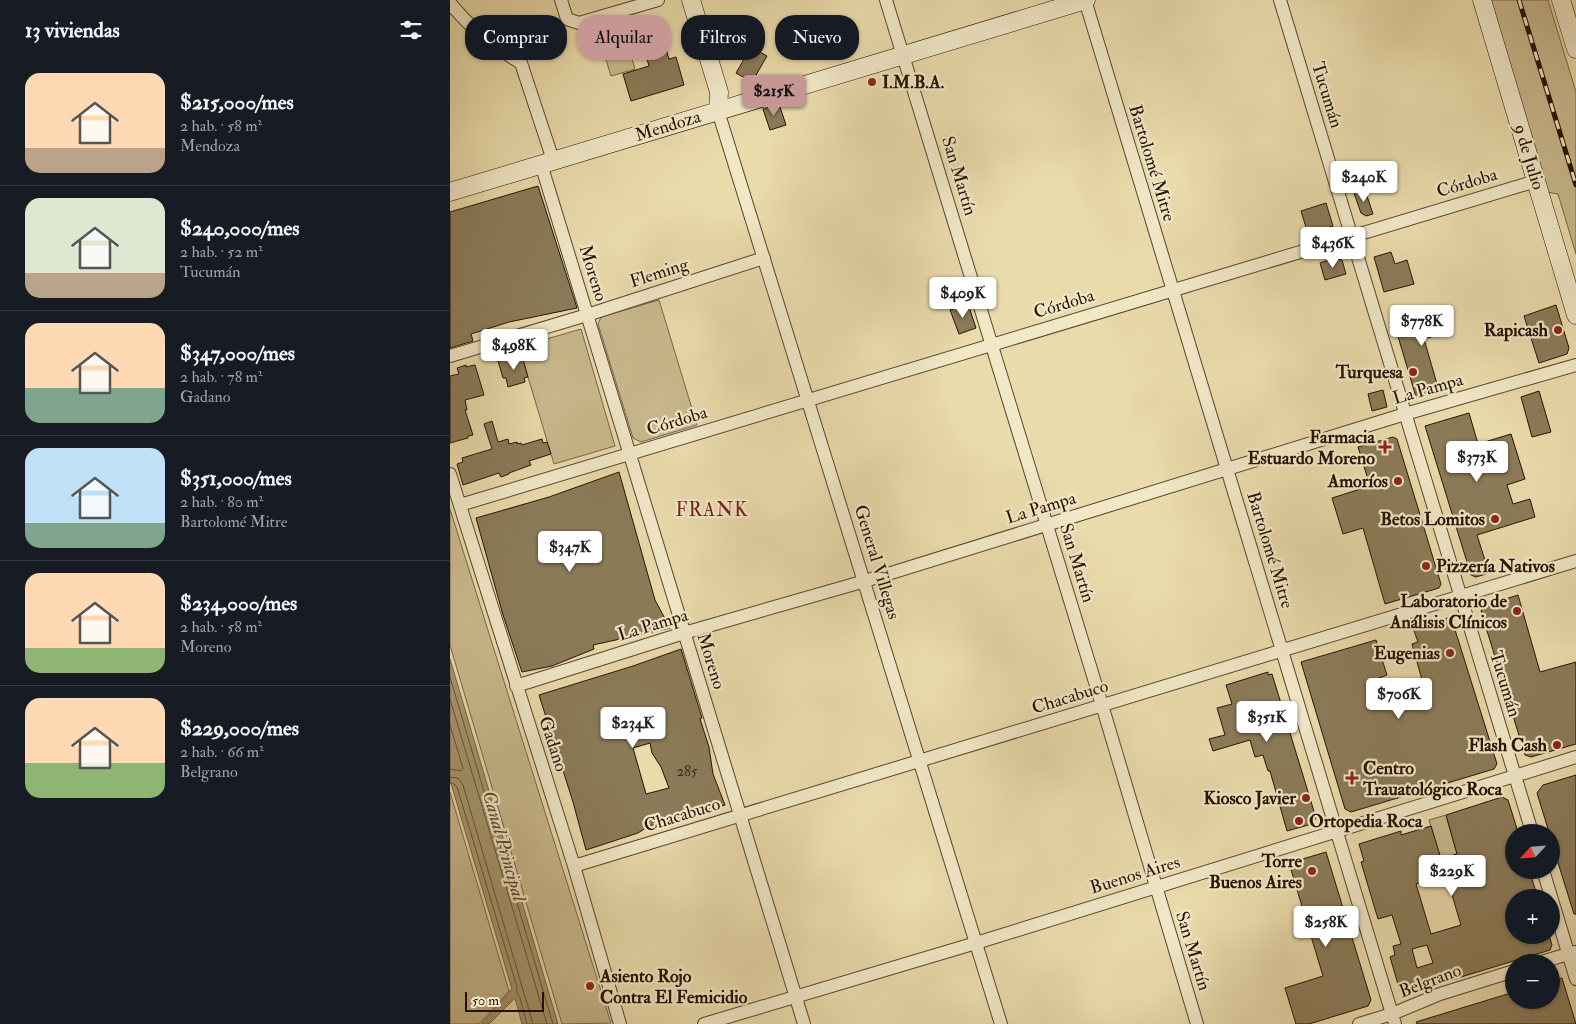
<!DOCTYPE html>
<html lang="es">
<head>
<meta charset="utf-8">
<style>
	body { margin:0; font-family:"IM FELL Double Pica",serif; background:#242831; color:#f1f3f6; height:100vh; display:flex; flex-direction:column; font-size:19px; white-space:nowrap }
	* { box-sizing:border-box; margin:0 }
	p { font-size:16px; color:#9ea1a6 }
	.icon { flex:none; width:28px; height:28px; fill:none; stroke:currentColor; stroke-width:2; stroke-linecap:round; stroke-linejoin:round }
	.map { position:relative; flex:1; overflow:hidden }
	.drawer { display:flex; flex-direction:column; background:#171b24; width:450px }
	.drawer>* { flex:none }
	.guide { position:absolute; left:15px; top:15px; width:475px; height:45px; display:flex; gap:10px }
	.needle { width:32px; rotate:244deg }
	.controls { position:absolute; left:1055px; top:824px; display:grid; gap:10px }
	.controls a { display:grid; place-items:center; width:55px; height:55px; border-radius:50%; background:#171b24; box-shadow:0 1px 4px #0004; font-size:25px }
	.scale { position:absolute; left:15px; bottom:12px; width:79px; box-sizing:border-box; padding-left:5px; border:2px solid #251300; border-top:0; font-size:14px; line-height:18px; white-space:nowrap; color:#251300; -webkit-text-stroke:4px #f1e8c8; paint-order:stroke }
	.price { position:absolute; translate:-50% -42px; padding:0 11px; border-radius:5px; background:#fff; color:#222; font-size:16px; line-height:32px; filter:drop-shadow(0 1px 2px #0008) }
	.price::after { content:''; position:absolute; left:50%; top:30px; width:15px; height:11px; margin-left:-8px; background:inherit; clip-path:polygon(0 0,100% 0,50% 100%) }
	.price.on { background:#c59692; color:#111 }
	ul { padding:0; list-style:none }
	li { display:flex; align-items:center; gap:15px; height:125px; padding:0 25px }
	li+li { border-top:1px solid #363941 }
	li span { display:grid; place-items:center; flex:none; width:140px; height:100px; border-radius:15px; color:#555 }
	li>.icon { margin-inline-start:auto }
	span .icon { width:60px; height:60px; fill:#fffc; stroke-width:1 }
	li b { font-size:21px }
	h2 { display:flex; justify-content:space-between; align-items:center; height:60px; padding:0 25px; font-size:21px }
	.tag { padding:0 18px; border-radius:20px; background:#171b24; box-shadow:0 1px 4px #0004; font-size:18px; line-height:45px }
	.tag.on { background:#c59692; color:#111 }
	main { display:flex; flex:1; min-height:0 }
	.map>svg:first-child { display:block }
</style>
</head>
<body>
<main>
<section class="drawer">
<h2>13 viviendas<svg class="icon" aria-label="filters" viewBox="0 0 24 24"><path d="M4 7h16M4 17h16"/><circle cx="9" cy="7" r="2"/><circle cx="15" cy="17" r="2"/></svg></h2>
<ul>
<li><span style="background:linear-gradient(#ffd9b3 75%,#b9a48a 0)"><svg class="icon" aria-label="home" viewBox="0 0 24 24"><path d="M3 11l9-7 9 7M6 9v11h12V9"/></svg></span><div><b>$215,000/mes</b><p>2 hab. · 58 m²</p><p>Mendoza</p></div></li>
<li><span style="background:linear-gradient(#dfe7d0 75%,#b9a48a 0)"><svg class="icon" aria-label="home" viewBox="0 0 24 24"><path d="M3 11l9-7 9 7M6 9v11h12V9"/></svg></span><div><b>$240,000/mes</b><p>2 hab. · 52 m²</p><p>Tucumán</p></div></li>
<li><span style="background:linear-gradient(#ffd9b3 65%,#7fa58c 0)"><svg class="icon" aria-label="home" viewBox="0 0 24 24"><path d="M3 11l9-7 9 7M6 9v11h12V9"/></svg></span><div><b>$347,000/mes</b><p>2 hab. · 78 m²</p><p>Gadano</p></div></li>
<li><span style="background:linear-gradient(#bfe0f5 75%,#7fa58c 0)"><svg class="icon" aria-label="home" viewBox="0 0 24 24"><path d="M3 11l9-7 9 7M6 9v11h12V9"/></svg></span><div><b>$351,000/mes</b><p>2 hab. · 80 m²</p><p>Bartolomé Mitre</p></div></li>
<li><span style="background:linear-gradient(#ffd9b3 75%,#8fb573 0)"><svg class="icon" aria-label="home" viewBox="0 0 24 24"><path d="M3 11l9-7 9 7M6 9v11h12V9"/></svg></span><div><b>$234,000/mes</b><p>2 hab. · 58 m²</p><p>Moreno</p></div></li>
<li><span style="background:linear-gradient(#ffd9b3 65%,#8fb573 0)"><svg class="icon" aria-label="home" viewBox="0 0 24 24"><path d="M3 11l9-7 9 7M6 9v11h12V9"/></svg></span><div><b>$229,000/mes</b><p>2 hab. · 66 m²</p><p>Belgrano</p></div></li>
</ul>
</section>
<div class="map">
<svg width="1126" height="1024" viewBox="0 0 1126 1024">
	<rect width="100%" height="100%" fill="#eadbab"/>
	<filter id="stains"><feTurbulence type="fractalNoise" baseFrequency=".004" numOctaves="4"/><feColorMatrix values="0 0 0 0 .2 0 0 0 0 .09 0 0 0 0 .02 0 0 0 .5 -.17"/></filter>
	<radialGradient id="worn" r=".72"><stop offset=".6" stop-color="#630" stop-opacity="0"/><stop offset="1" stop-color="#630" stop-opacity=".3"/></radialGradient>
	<path fill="#c9b98e" stroke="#776647" d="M1039,0H1098L1126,92V254L1108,194L1097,192Z
		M172,26L185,69L161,76L148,33Z
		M209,300L247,425L191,442L183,438L148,324L151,317Z
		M131,329L165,446L104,464L69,347Z
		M0,509L161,1023L112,1024L0,645Z
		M0,792L59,991L29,1024H0Z
		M996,815L1007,854L991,859L979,820Z"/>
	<path fill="#a79771" stroke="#736244" d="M0,659L108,1024H72L65,998L39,1024H31L62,989L0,780Z"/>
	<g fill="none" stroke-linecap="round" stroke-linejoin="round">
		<path stroke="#665538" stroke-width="1" d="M0,677L103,1024
			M0,699L97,1024
			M0,725L13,768L11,771L0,769
			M0,777L8,778L13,785L83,1024
			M0,783L4,784L7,787L67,987V993L70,998L77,1024"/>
	</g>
	<path fill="#8b7b59" stroke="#251300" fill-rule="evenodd" d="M210,18L214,31L211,32L219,59L226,57L234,85L181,101L173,74L199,66L191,38H188L184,25Z
		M301,47L317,56L302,82L286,73Z
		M329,104L336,125L320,130L313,109Z
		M88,186L127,308L59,322L21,334L23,341L0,348V212Z
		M915,190L923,214L916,216L911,213L904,193Z
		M876,203L883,226L858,234L851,211Z
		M941,252L945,264L957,260L964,284L934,292L924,257Z
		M885,258L892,260L896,274L875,280L870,263Z
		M518,304L526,328L509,334L500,310Z
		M1106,305L1119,348L1117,354L1089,363L1074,316Z
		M996,308L1003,331L974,339L989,391L966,397L944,323Z
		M72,356L78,377L74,378L75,382L58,387L56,378H53L48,361Z
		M16,365V367L25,365L34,395L15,400L17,410H15L23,435L18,436V438L0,443V376L9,374L7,368Z
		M933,390L937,407L922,411L918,394Z
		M1089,391L1101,432L1082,437L1071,397Z
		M1019,413L1028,444L1061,434L1075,479L1057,485L1063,504L1080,499L1085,517L1027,535L1039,573L1026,577L1021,575L975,426Z
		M42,421L48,442L58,439L59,444L67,442V444L71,443L72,445L92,439L93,443L97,442L101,454L79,461L81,465L59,473V474L51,477L49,473L13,485L7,464L13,462L12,458L42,449L34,424Z
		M943,437L947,439L991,584L989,588L935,604L913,528L893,534L882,498L920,486L908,447Z
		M169,472L205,600L220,628L143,645L144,649L102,666L72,672L53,615L26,518L99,497Z
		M1068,595L1090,672L1126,662V744L1081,757L1075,755L1031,611L1034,606Z
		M1001,617L1047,764L1044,769L901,812L895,809L851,662L926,640L937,675L929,678L933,694L941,691L943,696L974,687L962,644L968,642L963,628Z
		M231,649L252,718L250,719L259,747L263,774L275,805L199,826L188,833L136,850L123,802L89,695L183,666ZM200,743L202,753L211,767L219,788L196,794L183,748Z
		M818,672V675L822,674L866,818L862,824L837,831L820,771H818L813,755L805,757L800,740L763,751L759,739L775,735L767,708L782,704L776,685Z
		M1126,775V914H1124L1101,840V832H1099L1087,793L1093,785Z
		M1052,797L1058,800L1068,832H1064V870H1079L1088,898H1064V935H1099L1102,945L1100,950L955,994L950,991L940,957L945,955L943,946L951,944L942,915L928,919L911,862L914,861L909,844L951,831V835L981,826L991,859L1007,854L996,815ZM996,875L1011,925L981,934L966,884ZM977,945L983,963L967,968L962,949Z
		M876,852L921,1000L918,1006L859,1024H846L835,988L873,976L839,863Z
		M1112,978L1126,1024H967L966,1022L1064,992V1000H1101V981Z"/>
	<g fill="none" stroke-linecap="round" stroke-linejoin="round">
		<g stroke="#56452b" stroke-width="14">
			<path id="street" d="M111,0L117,19L129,23L208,0
				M436,0L652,705L747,1024
				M635,0L945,1024
				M830,0L1082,832
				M0,3C20,28 44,47 71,63L103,160
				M268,111L551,1024
				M91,164L354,1024
				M0,356L137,315L314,258
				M0,474L124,866L170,1024
				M10,505L1086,181
				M66,686L234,633L415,581L955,414L1126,365
				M124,866L1126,561
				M1093,870L1126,979
				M1091,962L1125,952
				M254,1024L526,943L1126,757
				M909,1024L942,1014L990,994L1064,971"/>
		</g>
		<g stroke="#251300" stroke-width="19">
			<path id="secondary" d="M241,0L269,92L268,111
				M1032,0L1126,315
				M1111,0L1126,49
				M0,192L636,0"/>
		</g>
		<use href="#street" stroke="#f1e8c8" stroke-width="12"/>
		<use href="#secondary" stroke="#f1e8c8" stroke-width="18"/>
		<g stroke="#251300" stroke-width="5">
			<path id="rail" d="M1069,0L1126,185"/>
		</g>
		<use href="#rail" stroke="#f1e8c8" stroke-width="3" stroke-dasharray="9" stroke-linecap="butt"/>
	</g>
	<g fill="#8f2418" stroke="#f1e8c8" stroke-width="2">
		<circle cx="422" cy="82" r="5"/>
		<circle cx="1108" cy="330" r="5"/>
		<circle cx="963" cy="372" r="5"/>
		<path d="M932.5 439.5h5v5h5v5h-5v5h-5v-5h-5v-5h5z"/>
		<circle cx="948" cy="481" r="5"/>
		<circle cx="1045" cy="519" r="5"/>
		<circle cx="976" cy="566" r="5"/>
		<circle cx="1067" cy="611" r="5"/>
		<circle cx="1000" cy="653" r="5"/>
		<circle cx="1107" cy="745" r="5"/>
		<path d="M899.5 770.5h5v5h5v5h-5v5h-5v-5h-5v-5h5z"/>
		<circle cx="856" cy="798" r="5"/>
		<circle cx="849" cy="821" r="5"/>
		<circle cx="862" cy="871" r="5"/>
		<circle cx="140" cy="986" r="5"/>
	</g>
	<g text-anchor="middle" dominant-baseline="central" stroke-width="4.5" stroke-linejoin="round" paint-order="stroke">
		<g font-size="15" fill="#3e2d16">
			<text x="237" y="771">285</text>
		</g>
		<g font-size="18" font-weight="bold" fill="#251300" stroke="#f1e8c8" text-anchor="end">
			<text x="432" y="82" text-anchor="start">I.M.B.A.</text>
			<text x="1098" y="330">Rapicash</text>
			<text x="953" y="372">Turquesa</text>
			<text x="925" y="437">Farmacia<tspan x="925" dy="21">Estuardo Moreno</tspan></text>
			<text x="938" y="481">Amoríos</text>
			<text x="1035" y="519">Betos Lomitos</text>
			<text x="986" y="566" text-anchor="start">Pizzería Nativos</text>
			<text x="1057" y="601">Laboratorio de<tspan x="1057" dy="21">Análisis Clínicos</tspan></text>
			<text x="990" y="653">Eugenias</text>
			<text x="1097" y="745">Flash Cash</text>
			<text x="913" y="768" text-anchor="start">Centro<tspan x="913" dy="21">Trauatológico Roca</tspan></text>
			<text x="846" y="798">Kiosco Javier</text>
			<text x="859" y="821" text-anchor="start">Ortopedia Roca</text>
			<text x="852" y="861">Torre<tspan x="852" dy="21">Buenos Aires</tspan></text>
			<text x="150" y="976" text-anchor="start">Asiento Rojo<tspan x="150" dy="21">Contra El Femicidio</tspan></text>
		</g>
		<g font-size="18" fill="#251300" stroke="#f1e8c8">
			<text transform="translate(877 95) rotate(73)">Tucumán</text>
			<text transform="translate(218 126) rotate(-17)">Mendoza</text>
			<text transform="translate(1079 157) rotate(73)">9 de Julio</text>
			<text transform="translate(702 163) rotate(73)">Bartolomé Mitre</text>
			<text transform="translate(509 176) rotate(73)">San Martín</text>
			<text transform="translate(1017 183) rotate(-17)">Córdoba</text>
			<text transform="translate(143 273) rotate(73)">Moreno</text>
			<text transform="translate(209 273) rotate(-18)">Fleming</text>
			<text transform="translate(614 304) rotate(-17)">Córdoba</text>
			<text transform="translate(978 389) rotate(-16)">La Pampa</text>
			<text transform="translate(227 421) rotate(-17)">Córdoba</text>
			<text transform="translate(591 508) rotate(-17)">La Pampa</text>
			<text transform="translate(820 550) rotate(73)">Bartolomé Mitre</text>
			<text transform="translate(427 562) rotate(73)">General Villegas</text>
			<text transform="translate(627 563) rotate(73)">San Martín</text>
			<text transform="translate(203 625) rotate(-17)">La Pampa</text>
			<text transform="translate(261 661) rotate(73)">Moreno</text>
			<text transform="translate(1055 684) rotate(73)">Tucumán</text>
			<text transform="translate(620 697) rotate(-17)">Chacabuco</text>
			<text transform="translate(103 744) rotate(72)">Gadano</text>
			<text transform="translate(232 815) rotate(-17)">Chacabuco</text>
			<text transform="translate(685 875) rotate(-17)">Buenos Aires</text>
			<text transform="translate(743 951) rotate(73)">San Martín</text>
			<text transform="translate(980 981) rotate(-21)">Belgrano</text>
		</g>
		<g font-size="19" letter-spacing="1" fill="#7a1f14" stroke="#f1e8c8">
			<text x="262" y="510">FRANK</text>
		</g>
		<g font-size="19" font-style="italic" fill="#59482d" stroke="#f1e8c8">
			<text transform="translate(54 846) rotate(74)">Canal Principal</text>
		</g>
	</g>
	<rect width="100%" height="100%" filter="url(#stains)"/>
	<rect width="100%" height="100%" fill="url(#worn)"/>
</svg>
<div class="controls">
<a><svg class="needle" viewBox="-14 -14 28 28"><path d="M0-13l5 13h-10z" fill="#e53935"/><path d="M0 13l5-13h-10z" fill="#9ea1a6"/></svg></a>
<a>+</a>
<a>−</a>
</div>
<div class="scale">50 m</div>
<b class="price on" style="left:324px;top:117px">$215K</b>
<b class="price" style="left:914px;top:203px">$240K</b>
<b class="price" style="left:883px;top:269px">$436K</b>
<b class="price" style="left:513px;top:319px">$409K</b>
<b class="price" style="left:972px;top:347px">$778K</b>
<b class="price" style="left:64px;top:371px">$498K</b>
<b class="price" style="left:1027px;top:483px">$373K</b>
<b class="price" style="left:120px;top:573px">$347K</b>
<b class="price" style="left:949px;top:720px">$706K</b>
<b class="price" style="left:817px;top:743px">$351K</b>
<b class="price" style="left:183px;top:749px">$234K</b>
<b class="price" style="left:1002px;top:897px">$229K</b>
<b class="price" style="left:876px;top:948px">$258K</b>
<div class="guide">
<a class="tag">Comprar</a>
<a class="tag on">Alquilar</a>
<a class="tag">Filtros</a>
<a class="tag">Nuevo</a>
</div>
</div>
</main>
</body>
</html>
